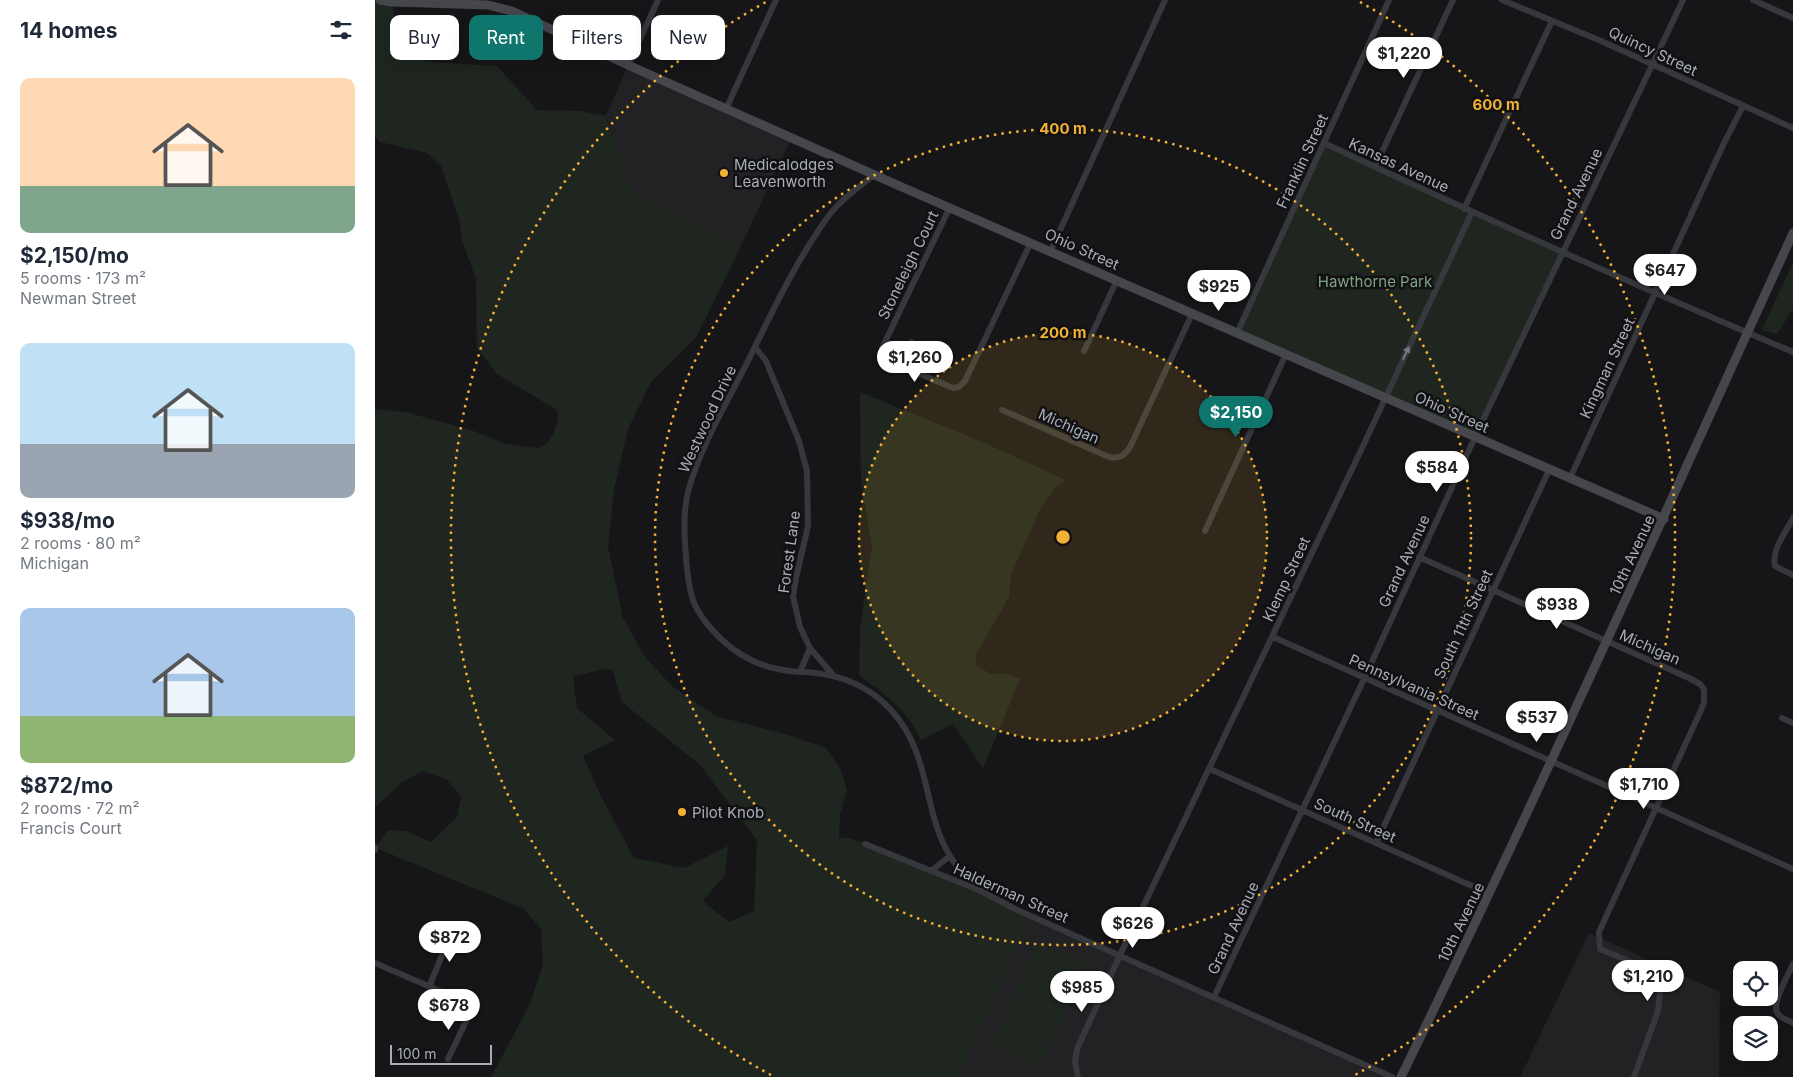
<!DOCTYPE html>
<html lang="en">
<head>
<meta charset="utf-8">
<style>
	body { margin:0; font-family:Inter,sans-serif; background:#f2f2f3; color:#1f2937; height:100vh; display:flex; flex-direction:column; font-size:19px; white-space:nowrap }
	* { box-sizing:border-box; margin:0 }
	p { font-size:16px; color:#747a83 }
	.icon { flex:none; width:28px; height:28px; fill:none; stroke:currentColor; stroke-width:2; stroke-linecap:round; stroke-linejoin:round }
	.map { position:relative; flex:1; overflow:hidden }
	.sheet { display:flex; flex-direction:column; background:#fff; width:375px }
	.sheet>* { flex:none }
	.banner { position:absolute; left:15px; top:15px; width:475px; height:45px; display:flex; gap:10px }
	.fabs { position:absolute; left:1358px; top:961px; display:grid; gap:10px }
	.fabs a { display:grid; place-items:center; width:45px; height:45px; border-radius:10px; background:#fff; box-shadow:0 5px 20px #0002; font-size:25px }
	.scale { position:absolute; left:15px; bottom:12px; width:102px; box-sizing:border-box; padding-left:5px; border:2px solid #a8adb8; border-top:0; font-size:14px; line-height:18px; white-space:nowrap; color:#a8adb8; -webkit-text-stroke:4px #111113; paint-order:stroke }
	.price { position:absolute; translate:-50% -42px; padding:0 11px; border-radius:18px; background:#fff; color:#222; font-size:16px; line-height:32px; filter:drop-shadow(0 1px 2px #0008) }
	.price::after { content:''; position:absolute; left:50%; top:30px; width:15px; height:11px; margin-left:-8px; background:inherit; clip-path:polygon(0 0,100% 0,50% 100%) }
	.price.active { background:#0f766e; color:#fff }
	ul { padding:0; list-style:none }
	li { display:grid; align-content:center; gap:10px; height:265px; padding:0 20px }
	li span { display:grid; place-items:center; height:155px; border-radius:10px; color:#555 }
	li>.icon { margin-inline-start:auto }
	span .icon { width:90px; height:90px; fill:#fffc; stroke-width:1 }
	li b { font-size:21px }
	h2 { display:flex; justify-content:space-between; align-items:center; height:60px; padding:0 20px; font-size:21px }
	.chip { padding:0 18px; border-radius:10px; background:#fff; box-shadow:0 5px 20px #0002; font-size:18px; line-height:45px }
	.chip.active { background:#0f766e; color:#fff }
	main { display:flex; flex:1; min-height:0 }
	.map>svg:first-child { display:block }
</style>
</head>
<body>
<main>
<section class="sheet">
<h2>14 homes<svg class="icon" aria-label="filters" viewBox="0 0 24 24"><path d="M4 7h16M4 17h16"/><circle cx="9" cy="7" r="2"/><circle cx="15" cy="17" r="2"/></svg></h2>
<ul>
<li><span style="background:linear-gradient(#ffd9b3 70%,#7fa58c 0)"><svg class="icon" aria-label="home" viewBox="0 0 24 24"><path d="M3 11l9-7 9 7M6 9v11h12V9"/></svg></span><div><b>$2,150/mo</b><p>5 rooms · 173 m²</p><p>Newman Street</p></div></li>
<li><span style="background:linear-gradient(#bfe0f5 65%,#9aa5b1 0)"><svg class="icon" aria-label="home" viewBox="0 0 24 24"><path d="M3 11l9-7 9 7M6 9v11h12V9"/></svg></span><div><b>$938/mo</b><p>2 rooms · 80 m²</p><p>Michigan</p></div></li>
<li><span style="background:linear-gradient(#a9c7e8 70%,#8fb573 0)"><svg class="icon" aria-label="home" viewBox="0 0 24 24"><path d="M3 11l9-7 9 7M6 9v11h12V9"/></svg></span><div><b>$872/mo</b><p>2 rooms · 72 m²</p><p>Francis Court</p></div></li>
</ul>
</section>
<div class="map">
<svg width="1418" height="1077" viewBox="0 0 1418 1077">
	<rect width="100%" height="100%" fill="#161618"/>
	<path fill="#222225" d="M253,65L417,137L367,244L259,193L231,116Z
		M656,916L929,1037L1007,1077H584Z
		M1214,933L1345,992L1344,1077H1145Z"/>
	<path fill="#1e261f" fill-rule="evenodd" d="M0,0L17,2L25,54L53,62L122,66L162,110L205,111L231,116L259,193L367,244L322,336L276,382L253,429L239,490L233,547L248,618L270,657L297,686L341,716L406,733L451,748L465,768L472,790L465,814L464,837L477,839L490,844L656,916L584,1077H116L155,1004L168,964L166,929L149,909L1,848L13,830L32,831L56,842L82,817L86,797L71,779L48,771L27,782L3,805H0V410L5,409L34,413L96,430L131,444L164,448L171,444L178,435L183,420L182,410L122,374L102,348L101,279L88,243L84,219L66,166L52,153L5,142L0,137ZM230,669H237L247,702L324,764L382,840L379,911L354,922L328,901L350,875L353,846L309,868L259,858L226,796L208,756L240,740L202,708L198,676Z
		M949,143L1187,252L1100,437L862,333Z
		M1418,262V309L1402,334L1387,330Z
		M485,392L612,444L691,480L681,487L665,509L636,575L634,597L600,656L602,666L616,674L630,673L645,679L608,769L578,724L546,740C531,708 512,696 484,675L485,627L497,547L486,481Z
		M663,942L712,964L666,1066L617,1044Z"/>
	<path fill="#2c353c" d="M535,338L553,347L547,358L530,349Z"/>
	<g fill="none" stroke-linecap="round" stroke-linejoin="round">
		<path stroke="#37383d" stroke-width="6" d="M1127,0L1226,41L1418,128
			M1378,0L1418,18
			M253,65L283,0
			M351,109L401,0
			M949,143C1104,216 1260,285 1418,352
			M1000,167L1078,0
			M500,174C488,184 475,193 464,204C453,215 444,229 436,242C411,281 392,323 371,365C350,406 325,447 313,492C308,512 309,536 311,557C314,596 317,611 346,639C362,654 381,665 403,669C415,672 428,672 440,673C470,676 496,688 517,711C557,756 547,810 575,856C583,870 594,881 606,891
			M575,207L507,348V353L510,359L578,388L584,387L590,381L656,242
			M1089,209L1177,21
			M676,250L790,0
			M862,333L1014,0
			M380,347L391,361L424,441L432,471L433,526L421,578L418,596L425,627L435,648L459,676
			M709,351L742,280
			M627,410L734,457C745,459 749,456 755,447L817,314
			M1195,478L1349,143L1368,106
			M1418,518C1411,532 1396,550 1400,566L1418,575
			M830,531L911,354
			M1044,557L1314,678L1325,684L1329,689V702L1327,708L1224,932L1225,949L1268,967L1281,980L1285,993L1283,1011L1259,1077
			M898,637L1418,869
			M425,672L435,648
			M1407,718L1418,723
			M835,769L1115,894
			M1001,843L1174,470
			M490,844L606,891L640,909L1017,1077
			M0,847V850
			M556,871L575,856
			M0,963L88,1001L93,1006L94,1015L73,1059
			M1418,964C1413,975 1397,1002 1402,1012C1404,1018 1413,1020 1418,1023
			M54,987L77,931
			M839,997L989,679L1100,437L1308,0
			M703,1077L700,1062L702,1049L745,955L988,446L1097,212"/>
		<path stroke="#45474d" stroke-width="9" d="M5,0L17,2L113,5L137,11L253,65L529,188L1289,519
			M1026,1077C1162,798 1289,515 1418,233"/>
	</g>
	<defs><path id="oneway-solid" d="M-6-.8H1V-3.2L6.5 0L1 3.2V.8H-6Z" transform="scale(1.25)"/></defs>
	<use fill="#757881" href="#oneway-solid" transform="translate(1031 353) rotate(-65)"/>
	<circle cx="688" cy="537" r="204" fill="#f2b134" fill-opacity=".12"/>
	<g fill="none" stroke="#f2b134" stroke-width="2.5" stroke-dasharray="2.5 5">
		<circle cx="688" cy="537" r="204"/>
		<circle cx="688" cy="537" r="408"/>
		<path d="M396 1075A612 612 0 0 1 391 2M985 2A612 612 0 0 1 980 1075"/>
	</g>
	<g fill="#f2b134" stroke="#111113" stroke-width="2">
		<circle cx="349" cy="173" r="5"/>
		<circle cx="307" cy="812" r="5"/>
	</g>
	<g text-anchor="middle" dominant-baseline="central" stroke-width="5" stroke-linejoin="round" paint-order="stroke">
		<g font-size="15" fill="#a8adb8" stroke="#111113">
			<text transform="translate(1278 51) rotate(25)">Quincy Street</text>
			<text transform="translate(927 161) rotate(-65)">Franklin Street</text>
			<text transform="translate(1024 165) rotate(25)">Kansas Avenue</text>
			<text transform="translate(1201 194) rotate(-64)">Grand Avenue</text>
			<text transform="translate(707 249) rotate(24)">Ohio Street</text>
			<text transform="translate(533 265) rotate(-64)">Stoneleigh Court</text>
			<text transform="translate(1232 368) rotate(-65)">Kingman Street</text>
			<text transform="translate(1077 412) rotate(24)">Ohio Street</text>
			<text transform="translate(332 419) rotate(-65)">Westwood Drive</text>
			<text transform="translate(694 426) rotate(24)">Michigan</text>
			<text transform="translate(414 552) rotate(-82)">Forest Lane</text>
			<text transform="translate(1257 555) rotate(-65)">10th Avenue</text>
			<text transform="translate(1029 561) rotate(-65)">Grand Avenue</text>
			<text transform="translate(911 579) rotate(-65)">Klemp Street</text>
			<text transform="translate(1088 624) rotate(-65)">South 11th Street</text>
			<text transform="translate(1275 647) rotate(24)">Michigan</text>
			<text transform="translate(1039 687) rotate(24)">Pennsylvania Street</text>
			<text transform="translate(980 820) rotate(24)">South Street</text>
			<text transform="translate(636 893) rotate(24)">Halderman Street</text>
			<text transform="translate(1086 922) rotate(-64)">10th Avenue</text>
			<text transform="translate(858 928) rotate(-65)">Grand Avenue</text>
		</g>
		<g font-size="15" fill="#a8adb8" stroke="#111113" text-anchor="start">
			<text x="359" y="164">Medicalodges<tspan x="359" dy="17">Leavenworth</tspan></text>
			<text x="317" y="812">Pilot Knob</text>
		</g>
		<g font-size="15" fill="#7fa381" stroke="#111113">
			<text x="1000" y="281">Hawthorne Park</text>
		</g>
	</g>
	<circle cx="688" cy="537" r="8" fill="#f2b134" stroke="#111113" stroke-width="2.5"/>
	<g font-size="15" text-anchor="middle" font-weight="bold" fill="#f2b134" stroke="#111113" stroke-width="5" stroke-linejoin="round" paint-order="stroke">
		<text x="1121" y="110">600 m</text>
		<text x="688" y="134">400 m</text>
		<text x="688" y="338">200 m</text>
	</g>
</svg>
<div class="fabs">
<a><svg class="icon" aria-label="locate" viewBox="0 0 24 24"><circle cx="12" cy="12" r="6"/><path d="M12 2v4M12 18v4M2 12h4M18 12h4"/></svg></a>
<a><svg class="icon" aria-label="layers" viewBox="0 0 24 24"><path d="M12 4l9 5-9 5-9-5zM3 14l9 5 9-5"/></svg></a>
</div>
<div class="scale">100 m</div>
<b class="price" style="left:1029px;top:79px">$1,220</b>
<b class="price" style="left:1290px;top:296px">$647</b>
<b class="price" style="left:844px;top:312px">$925</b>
<b class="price" style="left:540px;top:383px">$1,260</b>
<b class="price active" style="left:861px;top:438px">$2,150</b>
<b class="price" style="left:1062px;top:493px">$584</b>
<b class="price" style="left:1182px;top:630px">$938</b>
<b class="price" style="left:1162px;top:743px">$537</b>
<b class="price" style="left:1269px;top:810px">$1,710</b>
<b class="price" style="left:758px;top:949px">$626</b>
<b class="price" style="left:75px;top:963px">$872</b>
<b class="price" style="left:1273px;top:1002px">$1,210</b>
<b class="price" style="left:707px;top:1013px">$985</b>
<b class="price" style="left:74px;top:1031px">$678</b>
<div class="banner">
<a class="chip">Buy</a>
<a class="chip active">Rent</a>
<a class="chip">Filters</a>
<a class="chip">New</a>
</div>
</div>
</main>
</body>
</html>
